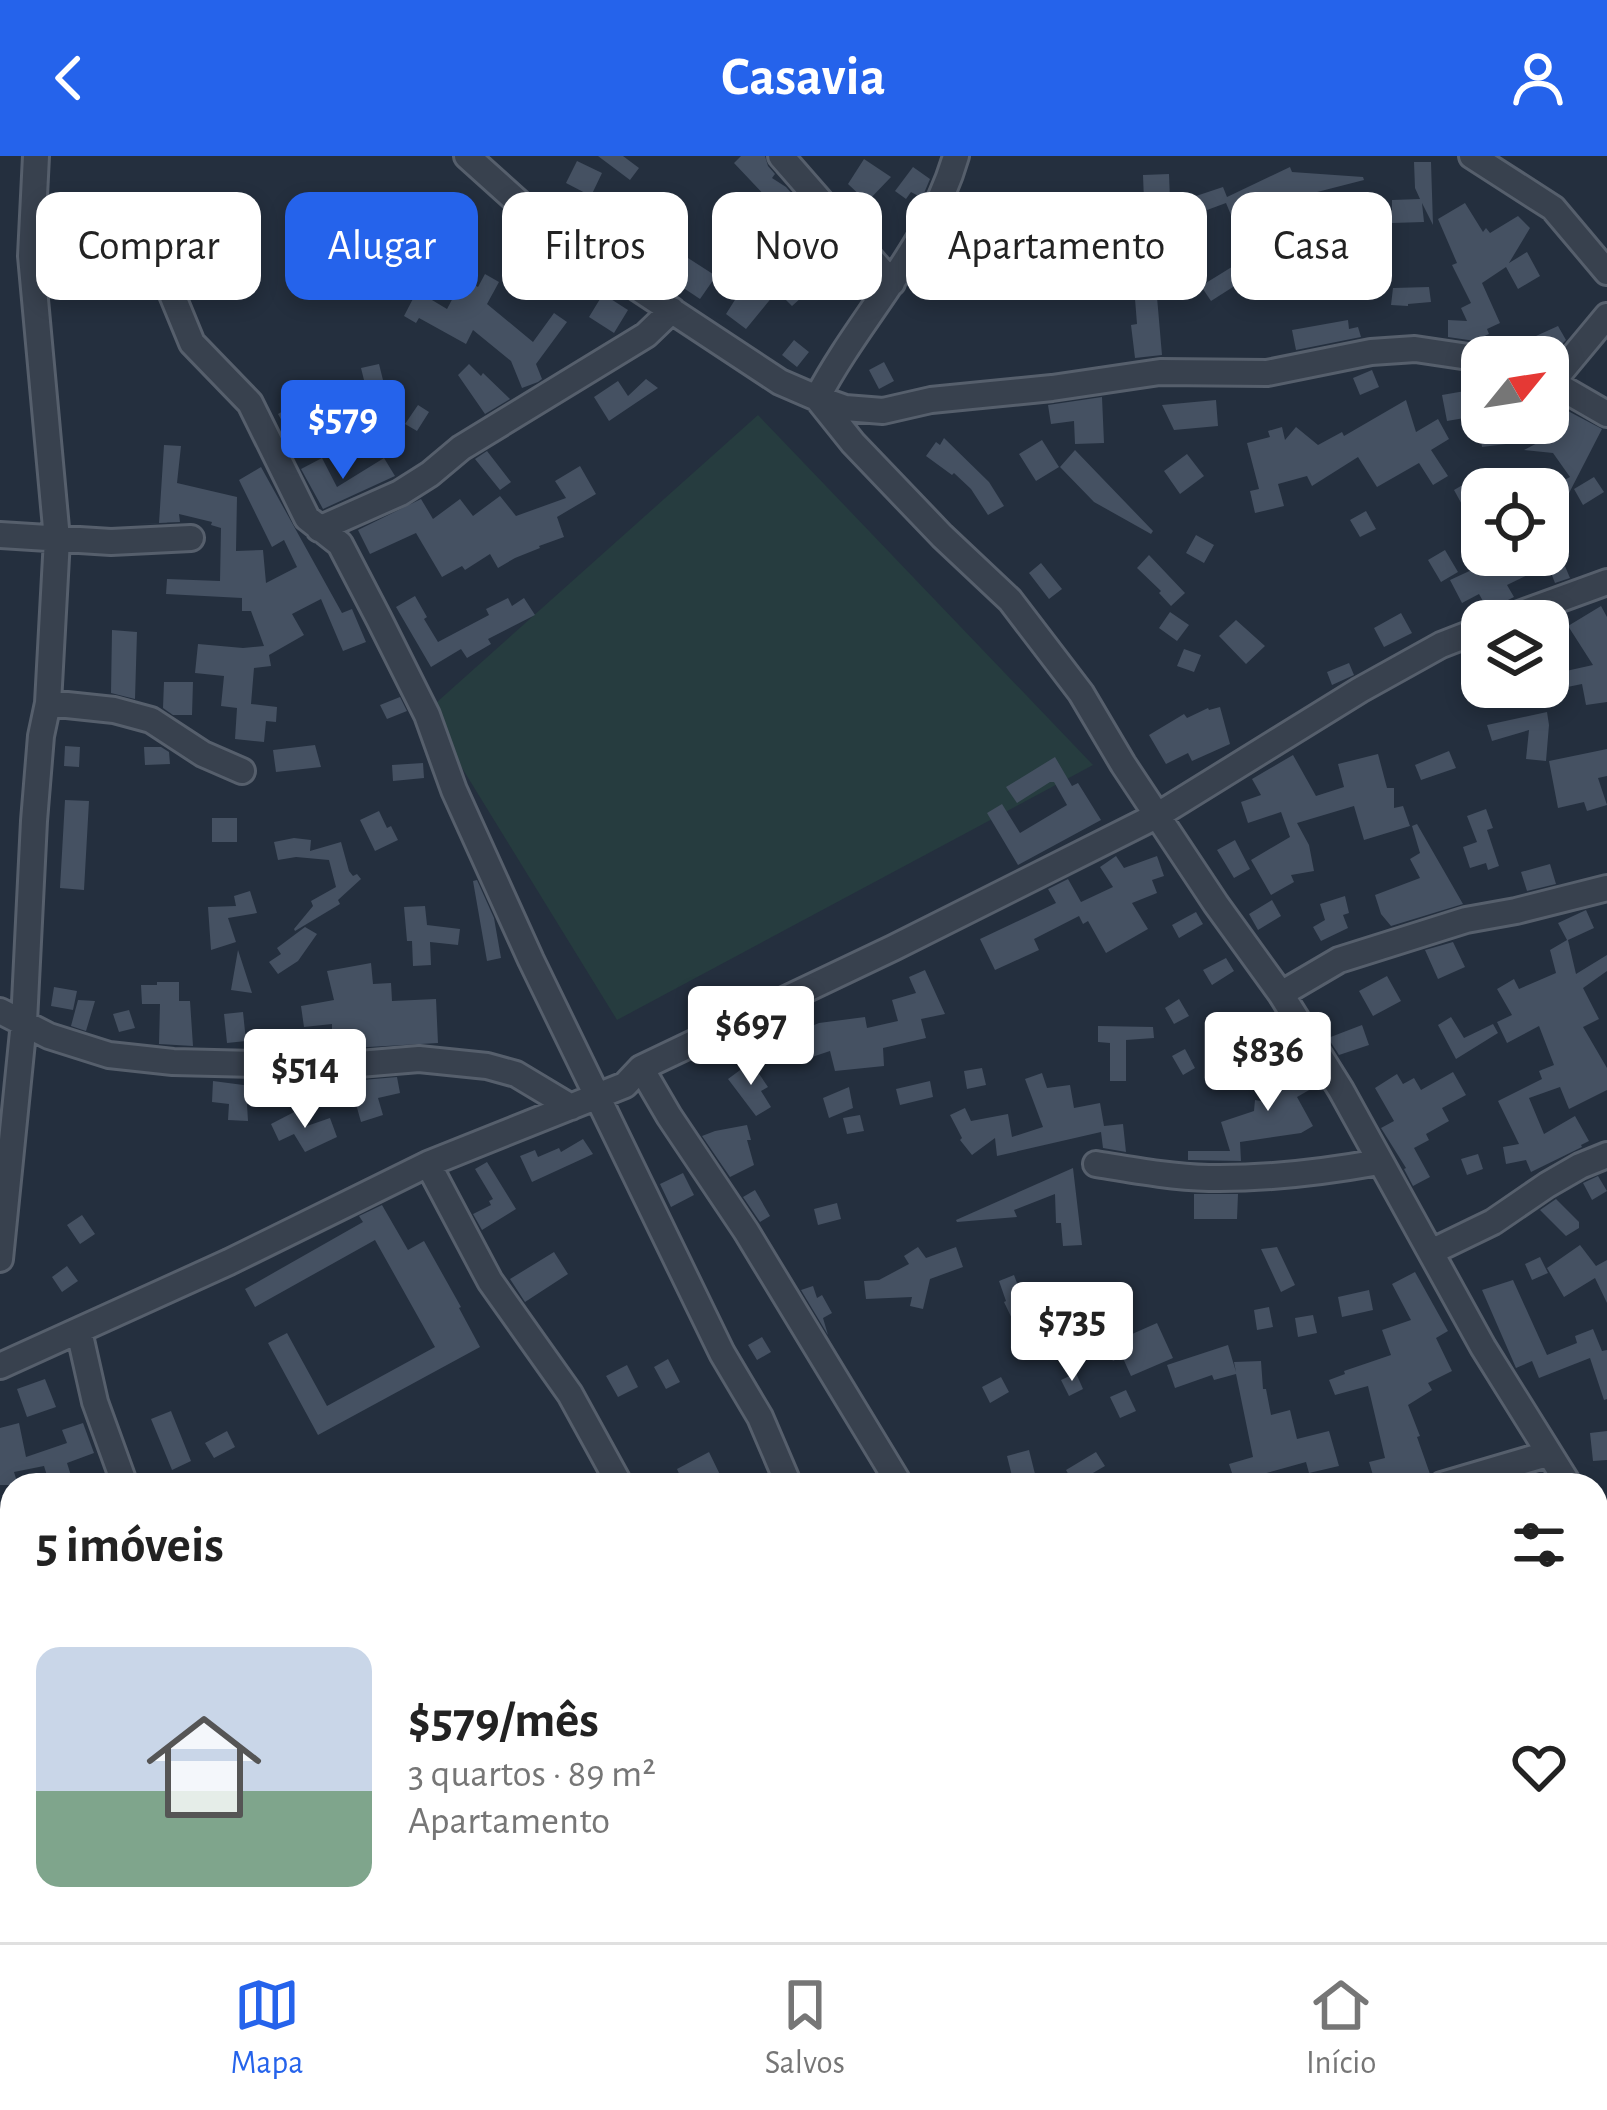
<!DOCTYPE html>
<html lang="pt">
<head>
<meta charset="utf-8">
<style>
	body { margin:0; font-family:"Alegreya Sans",sans-serif; background:#f6f6f6; color:#222; height:100vh; display:flex; flex-direction:column; font-size:45px; white-space:nowrap }
	* { box-sizing:border-box; margin:0 }
	p { font-size:39px; color:#767676 }
	.icon { flex:none; width:66px; height:66px; fill:none; stroke:currentColor; stroke-width:2; stroke-linecap:round; stroke-linejoin:round }
	.map { position:relative; flex:1; overflow:hidden }
	.sheet { position:absolute; left:0px; top:1317px; width:1608px; height:471px; display:flex; flex-direction:column; background:#fff; border-radius:36px 36px 0 0; box-shadow:0 6px 18px #0003 }
	.sheet>* { flex:none }
	.top-card { position:absolute; left:36px; top:36px; width:1536px; height:108px; display:flex; gap:24px }
	.needle { width:78px; rotate:60deg }
	.tools { position:absolute; left:1461px; top:180px; display:grid; gap:24px }
	.tools a { display:grid; place-items:center; width:108px; height:108px; border-radius:24px; background:#fff; box-shadow:0 6px 18px #0003; font-size:60px }
	.price { position:absolute; translate:-50% -102px; padding:0 27px; border-radius:12px; background:#fff; color:#222; font-size:39px; line-height:78px; filter:drop-shadow(0 3px 6px #0008) }
	.price::after { content:''; position:absolute; left:50%; top:72px; width:36px; height:27px; margin-left:-18px; background:inherit; clip-path:polygon(0 0,100% 0,50% 100%) }
	.price.on { background:#2563eb; color:#fff }
	ul { padding:0; list-style:none }
	li { display:flex; align-items:center; gap:36px; height:300px; padding:0 36px }
	li span { display:grid; place-items:center; flex:none; width:336px; height:240px; border-radius:24px; color:#555 }
	li>.icon { margin-inline-start:auto }
	span .icon { width:144px; height:144px; fill:#fffc; stroke-width:1 }
	li b { font-size:51px }
	h2 { display:flex; justify-content:space-between; align-items:center; height:144px; padding:0 36px; font-size:51px }
	.pill { padding:0 42px; border-radius:24px; background:#fff; box-shadow:0 6px 18px #0003; font-size:42px; line-height:108px }
	.pill.on { background:#2563eb; color:#fff }
	header { display:flex; justify-content:space-between; align-items:center; height:156px; padding:0 36px; background:#2563eb; color:#fff; font-size:54px; font-weight:600 }
	.menu { display:flex; justify-content:space-around; align-items:center; height:168px; border-top:3px solid #e0e0e0; background:#fff; font-size:33px; color:#767676 }
	.menu a { display:grid; justify-items:center; gap:6px }
	.menu .on { color:#2563eb }
	.map>svg:first-child { display:block }
</style>
</head>
<body>
<header><svg class="icon" aria-label="back" viewBox="0 0 24 24"><path d="M15 5l-7 7 7 7"/></svg>Casavia<svg class="icon" aria-label="person" viewBox="0 0 24 24"><circle cx="12" cy="8" r="4"/><path d="M4 21q1-7 8-7t8 7"/></svg></header>
<div class="map">
<svg width="1607" height="1786" viewBox="0 0 1607 1786">
	<rect width="100%" height="100%" fill="#242f3e"/>
	<path fill="#263c3f" d="M758,259L1093,609L617,864L427,555Z"/>
	<path fill="#455162" d="M598,0H623L639,12L630,24Z
		M741,0H765L768,10L775,18L772,22L786,31L856,111L805,144L802,141L792,150L777,135L746,173L726,158L757,109L772,122L781,113L805,136L825,115L814,101L827,90L786,63L790,58L770,45L734,7Z
		M864,3L891,21L867,46L848,28Z
		M577,5L602,17L591,40L566,27Z
		M1414,6H1431L1433,69L1422,47L1424,66L1392,67V44L1420,43L1415,32Z
		M913,11L930,23L922,42L911,36L906,43L895,35Z
		M1290,11L1292,16L1363,21L1364,24L1286,44L1299,77L1273,87L1262,59L1236,71L1226,47L1199,57L1193,41L1223,31L1227,41Z
		M1169,18L1170,44L1144,45L1143,19Z
		M1465,47L1483,76L1486,72L1490,77L1518,60L1530,72L1509,107L1527,96L1540,120L1518,133L1506,111L1482,127L1500,167L1487,173L1489,178L1482,181V186L1448,181V164L1467,165L1461,152L1471,147L1452,109L1457,107L1438,63Z
		M992,55L1013,76L1026,62L1036,72L1017,92L1012,87L991,124L977,115L992,89L975,75Z
		M638,74L656,87L644,106L625,93Z
		M688,102L716,120L700,143L673,125Z
		M1235,109L1244,124L1211,145L1201,130Z
		M485,118L499,126L487,148L533,186L554,157L567,166L536,208L542,223L538,226L522,232L511,205L473,174L466,188L419,162L416,167L404,160L417,135L447,153L463,123L478,131Z
		M1157,122L1158,141L1144,142L1142,123Z
		M1429,131L1431,146L1408,148V150L1391,149L1393,132Z
		M603,138L628,154L614,177L589,161Z
		M1157,141L1162,199L1135,202L1131,169L1137,168L1135,143Z
		M1348,164L1349,173L1358,171L1361,181L1296,194L1292,174Z
		M1558,170L1566,184L1548,203L1536,180Z
		M794,184L809,196L797,211L782,199Z
		M884,206L894,225L879,233L869,214Z
		M379,208L384,228L366,232L361,212Z
		M469,208L481,220L483,217L510,243L485,258L458,219Z
		M1372,214L1379,231L1360,239L1353,222Z
		M646,223L658,232L609,265L594,241L618,225L628,240Z
		M1482,232V259L1447,265L1442,239Z
		M1102,241L1104,287L1075,288L1074,265L1051,268L1048,249Z
		M302,244L316,269L292,283L278,258Z
		M1216,244L1218,270L1174,274L1162,249Z
		M1406,244L1416,276L1438,263L1449,283L1431,294L1448,320L1433,329L1419,307L1377,331L1358,301L1312,330L1307,320L1278,328L1284,350L1255,357L1250,335L1259,333L1247,287L1270,281L1268,275L1282,271L1285,284L1296,271L1318,289L1342,276L1344,280Z
		M351,246L367,270L352,281L335,256Z
		M418,249L429,256L417,275L405,268Z
		M1568,255L1602,273L1567,341L1548,351V333L1570,321L1553,297L1524,294L1545,283L1482,291L1478,267H1556L1557,277Z
		M944,282L989,326L1004,350L988,359L971,333L954,317L952,319L926,300L936,286L940,289Z
		M1042,284L1059,311L1036,325L1019,298Z
		M164,289L181,290L177,327L237,341L236,395L263,394L266,427L297,411L284,384L272,391L239,324L261,311L342,457L352,453L366,486L343,495L321,443L292,458L304,479L269,499L271,510L254,512L251,548L277,551L276,566L266,565L264,586L235,583L237,552L221,550L224,520L195,517L198,488L243,492L264,490L251,455H242V442L166,438L167,423L220,425L221,372L211,369L212,366L179,358L180,366L131,368L159,367Z
		M1075,294L1153,375L1151,378L1094,346L1060,311Z
		M487,295L511,326L500,334L475,303Z
		M1187,298L1204,320L1180,338L1164,315Z
		M322,302L337,331L384,302L395,320L323,353L301,313Z
		M580,310L596,338L557,361L564,381L539,390L540,392L515,402L498,412L490,398L465,414L462,410L442,421L416,377L370,398L358,374L421,343L433,363L460,343L473,360L500,340L516,360L566,342L555,325Z
		M1594,321L1604,336L1583,349L1574,333Z
		M1473,323L1482,344L1465,354L1454,334Z
		M1366,355L1376,373L1360,381L1350,364Z
		M1548,368L1561,399H1570L1562,403L1570,422L1555,427L1548,409L1507,429L1514,441L1488,454L1479,438L1462,447L1450,424L1504,399H1548Z
		M1196,379L1214,389L1204,407L1186,397Z
		M1445,394L1458,416L1441,426L1428,404Z
		M1149,399L1185,437L1171,450L1159,437L1161,435L1137,412Z
		M1041,407L1062,433L1049,443L1029,417Z
		M415,440L427,461L424,463L438,486L489,459L486,453L508,442L512,450L524,442L535,459L488,483L491,488L467,502L461,493L431,511L396,451Z
		M1601,450L1607,461V546L1586,549L1582,528L1548,535V519L1593,509L1568,470Z
		M1170,456L1189,469L1177,485L1159,472Z
		M1401,457L1412,477L1384,491L1374,472Z
		M1236,464L1265,490L1246,508L1219,480Z
		M112,474L137,476L135,543L111,537Z
		M1184,493L1201,499L1194,516L1177,510Z
		M1349,507L1354,519L1332,529L1327,516Z
		M164,526H193L192,559H173L163,552Z
		M400,541L407,555L387,563L380,549Z
		M1220,551L1230,588L1192,605L1188,597L1166,608L1149,579L1184,558L1187,562L1208,552L1209,554Z
		M1547,556L1549,569L1546,605L1526,603L1529,574L1492,585L1487,569Z
		M315,589L321,611L276,616L273,594Z
		M65,590L80,591L79,611L64,610Z
		M144,591H161L169,596L170,608L145,609Z
		M1607,593V620L1598,622L1607,649L1587,655L1584,646L1558,652L1549,605Z
		M1449,595L1456,612L1421,624L1415,609Z
		M1378,598L1387,632H1394V652L1403,650L1410,670L1364,684L1354,650L1297,667L1309,689L1314,715L1291,719L1294,726L1271,739L1251,704L1290,681L1281,656L1248,667L1241,646L1261,639L1252,623L1293,599L1316,640L1344,631L1338,608Z
		M1055,601L1072,630L1078,627L1101,664L1018,709L987,657L1002,648L1020,677L1067,649L1054,626H1050L1017,647L1006,631Z
		M423,607L424,622L393,625L392,609Z
		M65,644L89,645L84,734L60,732Z
		M1486,653L1493,672L1487,674L1499,710L1488,714L1486,707L1470,712L1463,691L1477,686L1467,660Z
		M379,655L387,672L391,670L398,684L375,695L360,664Z
		M212,662H237V686H212Z
		M1417,668L1463,748L1391,770L1381,758L1375,739L1420,722L1410,703L1420,697L1412,670Z
		M294,682L311,684L310,695L341,686L349,715L353,720L357,718L361,723L338,744L340,748L295,775L294,773L313,750L311,745L336,731L329,704L296,701L278,704L274,686Z
		M1235,684L1250,713L1234,722L1217,694Z
		M1116,700L1124,712L1157,700L1164,720L1152,724L1157,737L1132,747L1148,773L1106,797L1088,765L1083,768L1079,760L1034,783L1039,794L995,814L980,783L1056,747L1048,733L1068,723L1081,746L1113,731L1100,711Z
		M1550,708L1556,728L1527,735L1521,716Z
		M477,724L494,762L501,802L487,805L473,725Z
		M250,735L257,757L228,762L236,786L211,794L208,751L236,750L234,740Z
		M1345,740L1349,757L1343,759L1348,772L1321,785L1313,771L1325,764L1320,748Z
		M1272,744L1281,760L1258,774L1249,758Z
		M425,750L427,769L460,773L458,789L430,786L431,809L413,810L412,785H407L404,751Z
		M1586,754L1594,772L1568,784L1576,818L1607,799V815L1583,832L1599,863L1583,871L1607,912V934L1569,953L1560,931L1529,942L1544,978L1575,960L1589,985L1581,989L1582,991L1531,1016L1526,1004L1506,1008L1503,991L1519,988L1498,945L1542,923L1539,915L1554,909L1539,870L1507,887L1497,866L1512,859L1497,833L1514,823L1519,833L1556,817L1550,794L1567,784L1558,767Z
		M1196,756L1203,768L1179,782L1172,769Z
		M305,771L317,778L298,805L278,818L269,806L281,798L277,792Z
		M1453,786L1465,811L1438,823L1425,794Z
		M238,794L252,837L231,834Z
		M1226,802L1234,815L1212,829L1203,814Z
		M371,807L373,828L391,827L392,845L436,843L438,887L351,892L348,873H332V868L304,871L301,850L334,844L327,815Z
		M925,814L945,858L921,863L926,882L883,892L884,910L835,915L830,895L809,902L800,875L819,867L865,861L867,872L898,865L892,844L916,837L909,821Z
		M1387,820L1401,845L1373,860L1359,835Z
		M157,826H179V845H190L193,890L159,888L160,848H142L141,829H157Z
		M54,831L77,835L73,854L51,850Z
		M1179,843L1189,860L1174,868L1165,852Z
		M78,844L95,845L86,875L71,870Z
		M129,854L135,872L119,876L113,858Z
		M243,856L246,885L227,887L224,858Z
		M1451,861L1464,882L1493,868L1498,877L1456,903L1438,869Z
		M1362,869L1369,889L1339,899L1328,882Z
		M1098,870L1153,871L1154,882L1126,884V925H1110V887L1098,886Z
		M1185,893L1195,912L1183,919L1172,900Z
		M1296,893L1318,929L1297,941L1313,970L1301,977L1240,986L1241,1005L1188,1004V995H1230L1221,966L1254,955L1255,944L1266,946L1261,917L1304,911Z
		M751,906L768,931L761,935L771,951L756,960L728,923Z
		M982,912L986,929L967,933L964,915Z
		M1453,916L1466,939L1442,952L1449,965L1426,978L1429,984L1414,992L1430,1021L1413,1030L1404,1013L1406,1012L1381,972L1394,965L1375,932L1397,918L1403,928L1414,922L1421,934Z
		M1042,917L1047,932L1070,929L1074,952L1100,947L1104,970L1123,968L1126,996L1103,992L1101,976L997,1000L995,982L972,999L960,984L962,982L950,959L965,952L971,965L1008,958L1012,981L1043,971L1025,923Z
		M397,921L400,937L378,942L383,959L361,966L356,948L364,946L362,924Z
		M213,925L251,930L247,948L248,965L228,964L229,948L212,946Z
		M930,925L933,941L900,949L896,933Z
		M849,931L853,952L829,962L823,942Z
		M296,955L304,971L330,962L337,981L305,996L294,978L279,985L271,968Z
		M860,959L864,975L847,978L843,962Z
		M747,969L751,984H747L754,1009L730,1021L702,980L715,975Z
		M583,983L593,998L532,1026L520,1000L535,994L538,1001L559,992L561,996Z
		M1478,998L1483,1013L1467,1019L1461,1003Z
		M487,1006L516,1053L482,1074L473,1058L491,1049L489,1045L493,1043L475,1013Z
		M1073,1012L1082,1089L1063,1090L1061,1067H1056L1055,1038L1014,1054L1017,1061L957,1066L956,1064Z
		M683,1017L694,1039L671,1051L660,1028Z
		M1598,1020L1607,1035L1592,1044L1583,1027Z
		M755,1034L770,1060L760,1066L743,1041Z
		M1194,1038H1238L1237,1063H1194Z
		M1556,1043L1579,1066V1072L1566,1080L1540,1054Z
		M837,1047L841,1063L818,1069L814,1053Z
		M382,1049L408,1094L424,1085L461,1151L459,1152L480,1191L318,1279L268,1187L287,1177L327,1250L435,1191L375,1084L255,1151L245,1133L363,1066L359,1060Z
		M82,1059L95,1078L80,1088L67,1069Z
		M1580,1089L1596,1110L1607,1104V1147L1595,1122L1564,1141L1547,1112Z
		M918,1091L926,1102L956,1091L963,1111L930,1123L923,1153L910,1150L912,1141L866,1143L864,1125L879,1124L909,1108L904,1100Z
		M1277,1091L1295,1129L1281,1136L1261,1093Z
		M554,1096L568,1118L525,1146L510,1123Z
		M1540,1101L1548,1117L1532,1124L1525,1108Z
		M67,1110L78,1125L62,1136L52,1121Z
		M1415,1116L1448,1175L1436,1182L1452,1215L1428,1227L1432,1234L1408,1249L1420,1280L1417,1281L1430,1318L1426,1325L1404,1329L1402,1323L1376,1329L1369,1306L1385,1302L1368,1230L1335,1239L1329,1224L1345,1218L1344,1215L1391,1199L1382,1174L1411,1164L1392,1128Z
		M1014,1119L1021,1138L1026,1135L1038,1157L1015,1169L1004,1146L1006,1145L999,1125Z
		M1513,1124L1547,1199L1577,1187L1575,1180L1593,1173L1602,1195L1607,1194V1243L1604,1244L1590,1202L1539,1222L1532,1205L1516,1212L1482,1134Z
		M813,1130L817,1142L822,1139L832,1157L823,1162L828,1179L801,1134Z
		M1369,1134L1373,1154L1342,1161L1338,1141Z
		M1269,1151L1273,1171L1257,1174L1254,1154Z
		M1313,1159L1317,1177L1298,1181L1295,1162Z
		M1157,1167L1173,1202L1131,1220L1122,1200L1113,1205L1105,1190Z
		M762,1181L771,1196L757,1204L748,1189Z
		M1228,1189L1236,1216L1234,1206L1261,1205L1263,1233H1266L1271,1259L1290,1254L1297,1283L1329,1275L1339,1310L1309,1317L1306,1306L1248,1322L1251,1329H1236L1229,1308L1253,1301L1236,1218L1214,1224L1212,1219L1175,1232L1167,1209Z
		M668,1203L680,1226L666,1233L654,1211Z
		M627,1209L638,1231L618,1241L606,1220Z
		M1076,1217L1083,1233L1069,1240L1061,1224Z
		M1001,1221L1009,1236L990,1247L982,1231Z
		M45,1223L56,1251L27,1261L17,1233Z
		M1126,1234L1136,1255L1120,1262L1110,1241Z
		M171,1255L191,1305L172,1314L151,1263Z
		M19,1267L26,1301L67,1287L62,1274L83,1267L94,1297L67,1307L74,1329H50L44,1310L14,1316L18,1329H0V1272Z
		M227,1275L235,1291L214,1302L205,1287Z
		M1607,1275V1304L1593,1305L1590,1277Z
		M1029,1294L1036,1322L1014,1328L1007,1300Z
		M709,1296L725,1329H684L677,1313Z
		M1096,1296L1105,1310L1074,1328L1066,1314Z"/>
	<g fill="none" stroke-linecap="round" stroke-linejoin="round">
		<g stroke="#565f6c" stroke-width="30">
			<path id="minor" d="M467,0L548,73L780,226L817,242L853,287L942,380L1010,444L1081,537L1123,608L1216,748L1281,838L1341,934L1483,1191L1569,1329
				M781,0L892,127
				M956,0C930,91 860,160 817,242L845,252L883,255L931,244L1052,232L1160,216L1267,217L1371,196L1415,193L1482,203
				M1472,0L1553,52L1607,116
				M164,119L192,187L250,247L307,362L340,388L379,463L427,559L454,634L531,804L722,1197L760,1261L789,1329
				M1548,224L1607,258
				M1553,225L1607,160
				M319,373L400,337L430,318L461,292L646,179L672,154
				M0,379L111,386L191,382
				M1500,465L1607,426
				M48,547L114,554L151,564L203,598L242,615
				M1281,838L1339,804L1466,764L1516,755L1607,732
				M0,855L49,880L109,899L173,906L335,910L419,903L487,910L516,918L571,951
				M641,912L669,960L746,1075L900,1329
				M428,1008L490,1125L570,1238L620,1329
				M1096,1008C1133,1014 1171,1021 1209,1022C1265,1023 1324,1016 1379,1006
				M1431,1096L1493,1066L1547,1029L1580,1010L1607,999
				M0,1103L24,866L34,665L41,580L48,547L57,383L31,100L36,0
				M79,1175L95,1246L125,1329
				M0,1210L229,1106L428,1008L625,929L641,912L893,792L1158,659L1360,534L1441,489L1482,473
				M1442,1329L1547,1298
				M1596,1380L1607,1404
				M1596,1487L1607,1481
				M0,1619L12,1630
				M189,1776L201,1786
				M472,1776L482,1786
				M989,1776L993,1786
				M1186,1776L1192,1786
				M671,1786L702,1776
				M727,1786L730,1776"/>
		</g>
		<use href="#minor" stroke="#38414e" stroke-width="24"/>
	</g>
</svg>
<div class="tools">
<a><svg class="needle" viewBox="-14 -14 28 28"><path d="M0-13l5 13h-10z" fill="#e53935"/><path d="M0 13l5-13h-10z" fill="#767676"/></svg></a>
<a><svg class="icon" aria-label="locate" viewBox="0 0 24 24"><circle cx="12" cy="12" r="6"/><path d="M12 2v4M12 18v4M2 12h4M18 12h4"/></svg></a>
<a><svg class="icon" aria-label="layers" viewBox="0 0 24 24"><path d="M12 4l9 5-9 5-9-5zM3 14l9 5 9-5"/></svg></a>
</div>
<b class="price on" style="left:343px;top:326px">$579</b>
<b class="price" style="left:751px;top:932px">$697</b>
<b class="price" style="left:1268px;top:958px">$836</b>
<b class="price" style="left:305px;top:975px">$514</b>
<b class="price" style="left:1072px;top:1228px">$735</b>
<div class="top-card">
<a class="pill">Comprar</a>
<a class="pill on">Alugar</a>
<a class="pill">Filtros</a>
<a class="pill">Novo</a>
<a class="pill">Apartamento</a>
<a class="pill">Casa</a>
</div>
<section class="sheet">
<h2>5 imóveis<svg class="icon" aria-label="filters" viewBox="0 0 24 24"><path d="M4 7h16M4 17h16"/><circle cx="9" cy="7" r="2"/><circle cx="15" cy="17" r="2"/></svg></h2>
<ul>
<li><span style="background:linear-gradient(#c9d6e8 60%,#7fa58c 0)"><svg class="icon" aria-label="home" viewBox="0 0 24 24"><path d="M3 11l9-7 9 7M6 9v11h12V9"/></svg></span><div><b>$579/mês</b><p>3 quartos · 89 m²</p><p>Apartamento</p></div><svg class="icon" aria-label="heart" viewBox="0 0 24 24"><path d="M12 20l-8-8c-3-5 5-10 8-4 3-6 11-1 8 4z"/></svg></li>
</ul>
</section>
</div>
<nav class="menu">
<a class="on"><svg class="icon" aria-label="map" viewBox="0 0 24 24"><path d="M3 6l6-2 6 2 6-2v14l-6 2-6-2-6 2zM9 4v14M15 6v14"/></svg>Mapa</a>
<a><svg class="icon" aria-label="saved" viewBox="0 0 24 24"><path d="M7 4h10v16l-5-4-5 4z"/></svg>Salvos</a>
<a><svg class="icon" aria-label="home" viewBox="0 0 24 24"><path d="M3 11l9-7 9 7M6 9v11h12V9"/></svg>Início</a>
</nav>
</body>
</html>
